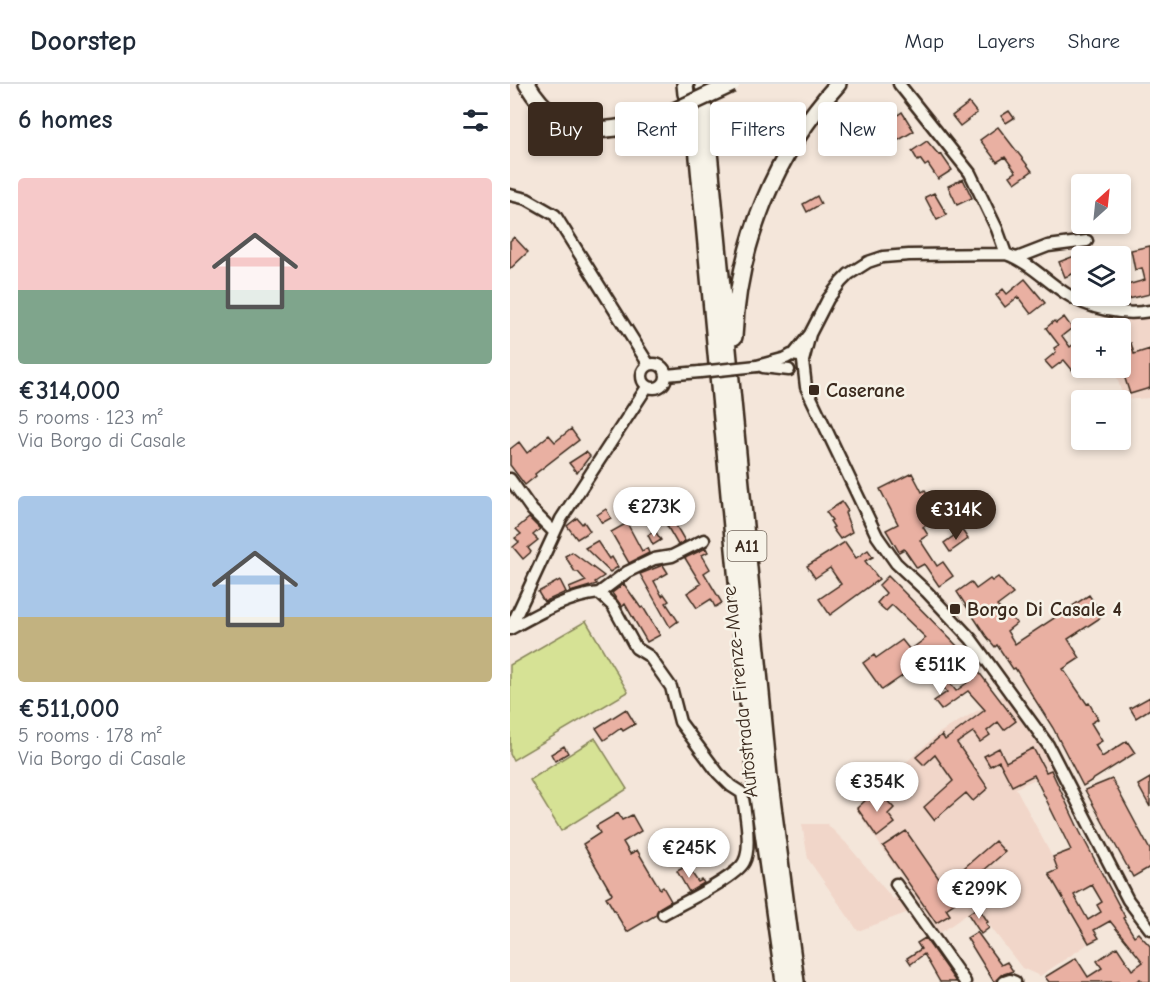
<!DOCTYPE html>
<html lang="en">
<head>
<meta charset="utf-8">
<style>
	body { margin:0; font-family:"Comic Neue",sans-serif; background:#f2f2f3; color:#1f2937; height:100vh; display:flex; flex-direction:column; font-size:22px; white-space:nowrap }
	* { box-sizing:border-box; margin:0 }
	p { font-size:20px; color:#747a83 }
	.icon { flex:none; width:33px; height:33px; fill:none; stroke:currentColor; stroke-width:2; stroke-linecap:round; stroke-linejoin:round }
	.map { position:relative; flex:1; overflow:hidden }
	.sheet { display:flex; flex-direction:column; background:#fff; width:510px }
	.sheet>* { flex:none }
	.banner { position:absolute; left:18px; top:18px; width:531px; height:54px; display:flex; gap:12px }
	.needle { width:39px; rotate:27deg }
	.tools { position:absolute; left:561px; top:90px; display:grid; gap:12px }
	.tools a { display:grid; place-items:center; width:60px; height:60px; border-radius:6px; background:#fff; box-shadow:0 3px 9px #0003; font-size:30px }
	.price { position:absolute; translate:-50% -51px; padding:0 14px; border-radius:21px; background:#fff; color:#222; font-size:20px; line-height:39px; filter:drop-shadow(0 2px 3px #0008) }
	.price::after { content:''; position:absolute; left:50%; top:36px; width:18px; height:14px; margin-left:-9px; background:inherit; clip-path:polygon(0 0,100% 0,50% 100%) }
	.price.active { background:#3b2a1e; color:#fff }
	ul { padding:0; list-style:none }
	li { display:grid; align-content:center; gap:12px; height:318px; padding:0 18px }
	li span { display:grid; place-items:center; height:186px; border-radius:6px; color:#555 }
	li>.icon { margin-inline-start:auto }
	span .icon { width:108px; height:108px; fill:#fffc; stroke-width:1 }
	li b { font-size:26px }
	h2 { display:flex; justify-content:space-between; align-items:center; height:72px; padding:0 18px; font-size:26px }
	.chip { padding:0 21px; border-radius:6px; background:#fff; box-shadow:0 3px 9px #0003; font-size:21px; line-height:54px }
	.chip.active { background:#3b2a1e; color:#fff }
	header { display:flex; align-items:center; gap:36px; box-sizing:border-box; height:84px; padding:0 30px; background:#fff; border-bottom:2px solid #e0e1e3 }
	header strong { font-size:28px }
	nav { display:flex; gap:33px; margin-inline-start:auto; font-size:21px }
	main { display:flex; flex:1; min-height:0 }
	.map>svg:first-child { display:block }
</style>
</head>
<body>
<header>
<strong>Doorstep</strong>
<nav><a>Map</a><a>Layers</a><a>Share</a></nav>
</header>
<main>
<section class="sheet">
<h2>6 homes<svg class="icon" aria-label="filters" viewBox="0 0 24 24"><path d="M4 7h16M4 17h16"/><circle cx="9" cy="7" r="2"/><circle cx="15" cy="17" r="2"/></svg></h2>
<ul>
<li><span style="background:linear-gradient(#f6c9c9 60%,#7fa58c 0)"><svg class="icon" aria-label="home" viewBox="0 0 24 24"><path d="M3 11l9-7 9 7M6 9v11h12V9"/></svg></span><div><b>€314,000</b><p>5 rooms · 123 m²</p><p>Via Borgo di Casale</p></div></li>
<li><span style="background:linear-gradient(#a9c7e8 65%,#c2b280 0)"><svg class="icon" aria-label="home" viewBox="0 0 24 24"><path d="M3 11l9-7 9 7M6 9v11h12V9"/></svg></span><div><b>€511,000</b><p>5 rooms · 178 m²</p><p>Via Borgo di Casale</p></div></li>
</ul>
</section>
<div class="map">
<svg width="640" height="898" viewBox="0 0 640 898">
	<rect width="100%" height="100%" fill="#f4e6da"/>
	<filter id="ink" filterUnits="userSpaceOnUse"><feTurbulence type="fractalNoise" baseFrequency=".0167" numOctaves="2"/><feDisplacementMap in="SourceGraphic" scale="12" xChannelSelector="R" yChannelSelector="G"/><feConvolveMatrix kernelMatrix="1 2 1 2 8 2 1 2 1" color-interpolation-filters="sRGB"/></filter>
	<g filter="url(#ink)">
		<path fill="#f1d6c9" d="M640,231V314L614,316L604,284H610V244H592L590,237Z
			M494,611L545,686L506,704L548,784L537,789L578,860L530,892L512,884L466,824L430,849L345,724L429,649Z
			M292,740H317L336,759L383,815L393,810L404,826L348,847L298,775Z"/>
		<path fill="#d6e295" stroke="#88865a" stroke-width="1.5" d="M76,537L118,608L3,676L0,670V581Z
			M85,654L117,705L51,747L20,696Z"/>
		<path fill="#e9b0a2" stroke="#3b2a1e" stroke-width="1.5" fill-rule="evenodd" d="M459,19L467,29L450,42L442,32Z
			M499,27L504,34L496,39L491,32Z
			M392,28L404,47L389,56L378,38Z
			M488,43L522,87L505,99L500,92L506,88L495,73L487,78L470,56Z
			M417,57L429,71L431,70L442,86L428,95L418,80L415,82L410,75L408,77L402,67Z
			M453,95L462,114L447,121L438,102Z
			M424,109L437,131L427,136L415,113Z
			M307,112L311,120L297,128L293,120Z
			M4,153L18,168L0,185V157Z
			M640,162V210L610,217V203L635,196L632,184L625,186L621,166Z
			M572,169V186L555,193L549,178Z
			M515,195L535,219L521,230L508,213L495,223L486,211L493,205L497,210Z
			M554,233L562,244L552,252L560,263L572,254V282L564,288L554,276L542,285L535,277L546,268L544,264L549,261L536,244L544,237L546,239Z
			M621,259L624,270L640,265V304L620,310L610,279V263Z
			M61,345L69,356L25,390L26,392L15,401L0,381V365L9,358L17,369L39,351L45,358Z
			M76,368L80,372L67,389L59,379Z
			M402,389L412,408L415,406L424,420L432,416L439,427L413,443L418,451L410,456L427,482L433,478L443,492L429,502L414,480L407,484L394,465L389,468L376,446L388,440L370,405Z
			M332,418L338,427L335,429L342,448L330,455L322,444L324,443L320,437L322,436L316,428Z
			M96,425L101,434L92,439L87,431Z
			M19,434L30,445L23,451L28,456L18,464L21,468L13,475L3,463L9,458L5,454L11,450L6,445Z
			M67,434L72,440L74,438L80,447L67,455L57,442Z
			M164,438L175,457L168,461L157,442Z
			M117,439L132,467L137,464L139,469L119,479L101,448Z
			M452,446L458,455L440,468L434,459Z
			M145,447L151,456L143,461L138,451Z
			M87,457L99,475L102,473L108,483L100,488L75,464Z
			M335,458L346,474L358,466L363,473L355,477L369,495L320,531L309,515L331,500L320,484L305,494L297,482Z
			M196,464L198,468L192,471L200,485L194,489L212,519L205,523L201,515L187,524L177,509L191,500L175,474Z
			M62,468L94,492L85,498L87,500L60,508L59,504L76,497L68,488H65L55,472Z
			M153,481L158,489L144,497L152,512L154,510L159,517L156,519L168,537L160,543L130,490Z
			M378,492L453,568L433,583L434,585L431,587L446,607L458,598L450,589L462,579L506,637L494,646L488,638L477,647L480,651L470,658L463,648L447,659L478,704L463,717L456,709L424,736L414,723L443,697L425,671L414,681L406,673L432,651L435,656L475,626L458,607L431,626L424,617L437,608L425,592L418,597L407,582L372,606L353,579L364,571L366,574L392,556L400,566L416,554L382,521L376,527L367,519L376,509L369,501Z
			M488,493L503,510L487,522L507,539L497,547L505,560L579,511L593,532L558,555L570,574L553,585L577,620L579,619L588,635L581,639L592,657L585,661L592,673L617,657L625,669L573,702L543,644L505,584L503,585L487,561L485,563L476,552L447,508L461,498L466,505L480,495L482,497Z
			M50,496L56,508L34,518L28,508Z
			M114,500L131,524L133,523L150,551L137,558L115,520L112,523L102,509Z
			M640,613V625L626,634L620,624Z
			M116,625L125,640L113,647L111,644L94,656L86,644Z
			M54,662L58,669L45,677L41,670Z
			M489,664L496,678L523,664L536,688L541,686L570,748L615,833L613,834L624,852L628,849L640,862V898H633L630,895L625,898H539L535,893L566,874L578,893L592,884L587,877L607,863L622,886L633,878L600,837L584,846L589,854L579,859L539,790L548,786L543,773L561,766L524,691L502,702L489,677L480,682L474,672ZM582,801L592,818L587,821L591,828L578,836L564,811Z
			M640,694V723L628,701Z
			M602,695L640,766V783L623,793L575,706Z
			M367,706L384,724L378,730L385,739L367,753L347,724Z
			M108,729L112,736L122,731L131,747L113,758L120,770L127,766L150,805L153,803L161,817L149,824L146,831L117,848L96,813L102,810L73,760L90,749L86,742Z
			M396,747L434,802L440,798L451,815L436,825L440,831L426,839L373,762Z
			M485,757L495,768L457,801L448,789Z
			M177,782L188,798L192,796L194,799L179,808L167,787Z
			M468,823L478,838L476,839L479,844L471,850L458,830Z
			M467,848L491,881L497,878L503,887L491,891L484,898L457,854Z
			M415,854L446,898H430L414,870L401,880L397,874L411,865L407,859Z"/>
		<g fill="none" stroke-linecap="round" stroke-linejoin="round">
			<g stroke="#3b2a1e" stroke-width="15">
				<path id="minor" d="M389,0L460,89L487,145L496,170
					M0,111L17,115L45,131L139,281
					M507,174L538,162L577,157
					M300,250L293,277L296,303L367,452L386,479L417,508L461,555L538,661L618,816L640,845
					M284,270L300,250L318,215L331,198L339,190L358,178L373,173L399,171L496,170C519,178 535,196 555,209C579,225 612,232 640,227
					M132 292a12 12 0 1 1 24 0a12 12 0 1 1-24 0Z
					M247,282L276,274L281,271L289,272
					M253,283L279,286
					M156,291L190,288
					M0,395L22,426L44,448
					M89,509L117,488L144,475L162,472L194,456
					M0,545C27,530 58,512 89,509L103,522L126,564L139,572L161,603L170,638L208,689L221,702L232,709C235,725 242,764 234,778C226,794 170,820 153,830
					M0,545L51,435L137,303
					M386,800L455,898
					M494,898L500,896L505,898"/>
			</g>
			<g stroke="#3b2a1e" stroke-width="20">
				<path id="highway" d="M17,0C53,62 106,49 162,28
					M175,0L176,10
					M193,0V2
					M195,26L259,692L286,898
					M184,30L239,628L248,712L274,898
					M224,253C228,160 265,69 328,0"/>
			</g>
			<use href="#minor" stroke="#f7f3e8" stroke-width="10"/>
			<use href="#highway" stroke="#f7f3e8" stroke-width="15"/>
			<g stroke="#3b2a1e" stroke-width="15" stroke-linecap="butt">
				<path id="minor-bridge" d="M190,288L247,282"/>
			</g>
			<g stroke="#3b2a1e" stroke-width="20" stroke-linecap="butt">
				<path id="highway-bridge" d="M162,28L222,0"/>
			</g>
			<use href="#minor-bridge" stroke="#f7f3e8" stroke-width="10"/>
			<use href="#highway-bridge" stroke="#f7f3e8" stroke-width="15"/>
		</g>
	</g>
	<g fill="#3b2a1e" stroke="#f7f3e8" stroke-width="2">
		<rect x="298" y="300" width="12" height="12" rx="3"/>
		<rect x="439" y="519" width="12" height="12" rx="3"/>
	</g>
	<g text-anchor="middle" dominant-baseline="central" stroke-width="5" stroke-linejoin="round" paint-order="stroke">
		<rect fill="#f7f3e8" stroke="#73665b" stroke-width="1.5" x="217.5" y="447" width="39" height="30" rx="4.5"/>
		<g font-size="18" font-weight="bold" fill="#3b2a1e">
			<text x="237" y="462">A11</text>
		</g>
		<g font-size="20" font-weight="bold" fill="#3b2a1e" stroke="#f7f3e8" text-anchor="start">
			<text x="316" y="306">Caserane</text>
			<text x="457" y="525">Borgo Di Casale 4</text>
		</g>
		<g font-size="20" fill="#3b2a1e" stroke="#f7f3e8">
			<text transform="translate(230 608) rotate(-96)">Autostrada Firenze-Mare</text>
		</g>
	</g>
</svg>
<div class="tools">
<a><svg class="needle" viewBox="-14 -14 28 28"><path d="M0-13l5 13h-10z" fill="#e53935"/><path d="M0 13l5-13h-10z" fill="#747a83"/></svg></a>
<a><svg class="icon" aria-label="layers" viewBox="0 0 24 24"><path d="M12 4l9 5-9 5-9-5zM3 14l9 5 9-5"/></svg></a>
<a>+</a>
<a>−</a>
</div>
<b class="price" style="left:144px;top:454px">€273K</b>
<b class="price active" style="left:446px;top:457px">€314K</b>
<b class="price" style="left:430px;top:612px">€511K</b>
<b class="price" style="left:367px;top:729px">€354K</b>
<b class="price" style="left:179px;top:795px">€245K</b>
<b class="price" style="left:469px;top:836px">€299K</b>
<div class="banner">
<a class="chip active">Buy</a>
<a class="chip">Rent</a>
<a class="chip">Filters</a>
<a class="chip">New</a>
</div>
</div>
</main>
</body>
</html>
